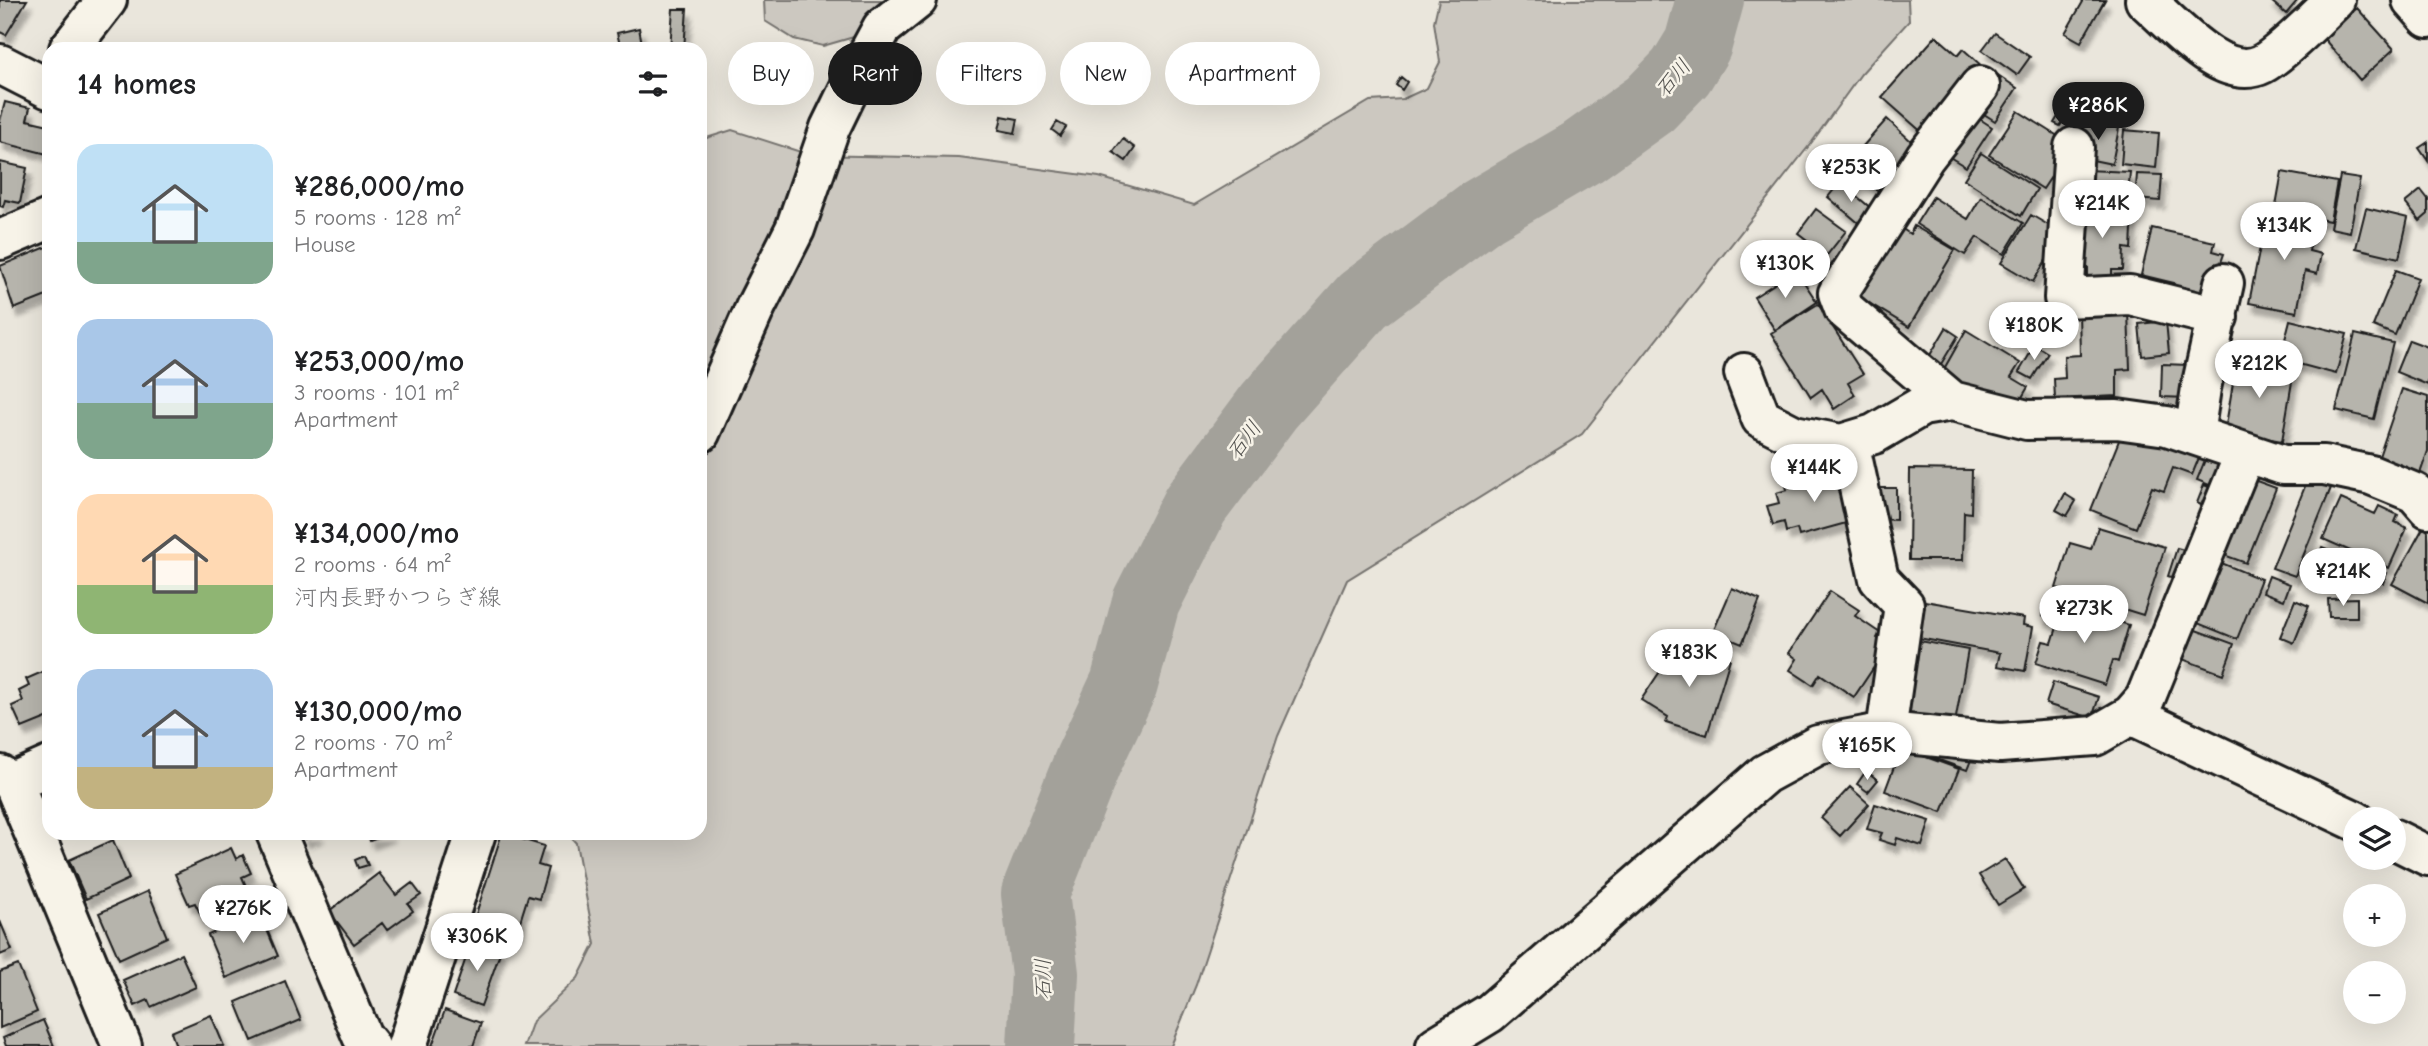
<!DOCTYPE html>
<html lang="en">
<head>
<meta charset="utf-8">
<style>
	body { margin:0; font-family:"Comic Neue","Klee One",sans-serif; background:#f2f2f2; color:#202124; height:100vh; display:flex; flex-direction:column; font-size:26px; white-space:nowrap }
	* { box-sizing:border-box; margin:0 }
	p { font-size:23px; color:#757577 }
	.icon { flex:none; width:38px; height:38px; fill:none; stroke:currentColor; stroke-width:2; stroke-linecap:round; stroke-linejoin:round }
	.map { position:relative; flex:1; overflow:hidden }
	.details { position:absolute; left:42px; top:42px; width:665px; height:798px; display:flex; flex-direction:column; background:#fff; border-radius:21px; box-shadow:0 7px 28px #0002 }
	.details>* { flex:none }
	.top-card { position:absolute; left:728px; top:42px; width:665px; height:63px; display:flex; gap:14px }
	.fabs { position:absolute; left:2343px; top:807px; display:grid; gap:14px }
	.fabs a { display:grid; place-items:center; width:63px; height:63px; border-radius:50%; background:#fff; box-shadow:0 7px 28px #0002; font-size:35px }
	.price { position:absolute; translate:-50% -60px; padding:0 16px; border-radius:24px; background:#fff; color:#222; font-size:23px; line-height:46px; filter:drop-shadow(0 2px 4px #0008) }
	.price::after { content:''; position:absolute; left:50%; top:42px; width:21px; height:16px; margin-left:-10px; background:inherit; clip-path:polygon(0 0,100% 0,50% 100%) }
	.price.active { background:#1c1c1c; color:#fff }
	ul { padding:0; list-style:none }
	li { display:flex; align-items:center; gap:21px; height:175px; padding:0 35px }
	li span { display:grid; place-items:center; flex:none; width:196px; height:140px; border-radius:21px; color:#555 }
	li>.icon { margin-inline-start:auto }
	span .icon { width:84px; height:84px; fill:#fffc; stroke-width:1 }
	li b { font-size:30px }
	h2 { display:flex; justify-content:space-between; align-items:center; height:84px; padding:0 35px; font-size:30px }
	.pill { padding:0 24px; border-radius:32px; background:#fff; box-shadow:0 7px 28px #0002; font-size:24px; line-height:63px }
	.pill.active { background:#1c1c1c; color:#fff }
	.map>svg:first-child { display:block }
</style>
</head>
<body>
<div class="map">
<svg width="2428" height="1046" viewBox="0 0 2428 1046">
	<defs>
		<filter id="shadow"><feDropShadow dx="4.5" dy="8" stdDeviation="2" flood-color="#0004"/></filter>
	</defs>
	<rect width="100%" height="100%" fill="#eae6dc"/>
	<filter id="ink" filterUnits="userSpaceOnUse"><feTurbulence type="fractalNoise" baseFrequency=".0143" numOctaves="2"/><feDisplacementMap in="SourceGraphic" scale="14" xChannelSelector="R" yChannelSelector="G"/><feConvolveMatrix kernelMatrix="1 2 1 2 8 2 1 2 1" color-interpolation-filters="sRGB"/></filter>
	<g filter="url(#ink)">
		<path fill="#ccc8c0" stroke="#74726e" stroke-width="2" d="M764,0H895L864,34L823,46L794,39L765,21Z
			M1439,0H1908L1909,21L1861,74L1812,142L1582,434L1347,580L1278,736L1196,985L1171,1046H524L533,1021L578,978L595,944L576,843L567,833H700V140L732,130L810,155L959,158L1099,177L1194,205L1370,101L1403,99L1427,88L1440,62L1434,22Z"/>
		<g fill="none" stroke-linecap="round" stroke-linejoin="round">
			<path stroke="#a3a19a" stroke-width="68" d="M1041,1046L1045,974L1035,894L1088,761L1124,684L1146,602L1195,505L1269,406L1363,300L1482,211L1583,152L1650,104L1681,72L1698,44L1710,0"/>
		</g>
		<path fill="#b6b4ac" stroke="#1c1c1c" stroke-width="2" filter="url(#shadow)" d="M0,0H27L6,35L0,32Z
			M2084,0H2105L2081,42L2065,33Z
			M2270,0H2298L2286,14Z
			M2357,8L2394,49L2360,80L2324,39Z
			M673,9H687L684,49H670Z
			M639,28L643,49H621L617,33Z
			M1995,33L2030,57L2017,75L1982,50Z
			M1936,36L1958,55L1963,49L1984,68L1924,134L1882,97Z
			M1995,73L2017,88L1995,121L1973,107Z
			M1401,77L1407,82L1402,90L1396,85Z
			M5,102L30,108L27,120L49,125L47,154L0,142V121Z
			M2018,111L2072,145L2043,189L1989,155Z
			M1969,112L1992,127L1966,167L1943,153Z
			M2059,115L2065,119L2060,126L2054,123Z
			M1002,116L1018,119L1015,133L999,130Z
			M1887,119L1921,150L1882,195L1847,164Z
			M2085,121L2119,128L2112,164L2078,157Z
			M1057,122L1066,127L1060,136L1052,130Z
			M2124,130L2159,133L2156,168L2121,164Z
			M1123,139L1135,148L1126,161L1113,152Z
			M2428,142V161L2419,148Z
			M1981,153L2037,189L2021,216L1964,179Z
			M0,162L27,168L20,203L5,200L3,207L0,206Z
			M2087,170L2130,172L2128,197L2086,194Z
			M2282,172L2337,182L2330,221L2275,211Z
			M2137,174L2162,175L2160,201L2135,199Z
			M2340,176L2360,179L2350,232L2330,228Z
			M1840,182L1873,210L1861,225L1828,197Z
			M2421,190L2428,199V214L2420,221L2405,203Z
			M1933,197L1968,219L1981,197L2023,223L2004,254L1977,237L1965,255L1916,224Z
			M2077,205L2133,208L2131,249L2124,248L2123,270H2112V281L2088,280V268L2074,267Z
			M2366,208L2408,218L2399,258L2356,248Z
			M1816,209L1846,231L1827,255L1798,233Z
			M2267,211L2315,220L2309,251L2321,254L2317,274L2305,271L2297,312L2249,303Z
			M2031,215L2062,233L2033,282L2001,263Z
			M1914,226L1955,250L1909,327L1851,292L1901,228L1910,234Z
			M2152,228L2215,242L2213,251L2224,254L2207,301L2172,293L2174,283L2141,275Z
			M49,246V295L14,309L0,266Z
			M1796,270L1817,302L1775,330L1754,297Z
			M2396,270L2418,278L2395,335L2373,326Z
			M1818,304L1863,374L1848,383L1855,395L1834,409L1822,389L1811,397L1771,333Z
			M2128,311L2130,369L2117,370V396L2055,399L2054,379L2065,378L2064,356L2080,355L2079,313Z
			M2290,320L2347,334L2336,374L2280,359Z
			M2166,321L2169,353L2142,356L2139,324Z
			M1946,328L1958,336L1935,374L1923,367Z
			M1966,330L2020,363L2011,377L2028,387L2015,409L1940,376Z
			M2355,334L2393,343L2374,419L2336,410Z
			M2409,340L2428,347V385L2396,372Z
			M2035,345L2048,353L2032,379L2019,372Z
			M2237,359L2294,370L2282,441L2225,431Z
			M2162,364L2189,365V398L2161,397Z
			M2402,389L2428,397V451L2418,479L2376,465Z
			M2122,433L2203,448L2192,475L2173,468L2164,491L2152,487L2136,528L2091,510Z
			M2209,450L2232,458L2219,489L2197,480Z
			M1910,469L1972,470L1971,513L1964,512L1963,560H1909Z
			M1844,470L1857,520L1799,536L1797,529L1786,532L1784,522L1773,525L1767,506L1779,503L1776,493L1787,490L1786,485Z
			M2251,479L2276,488L2246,563L2221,554Z
			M2308,479L2331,488L2295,576L2272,568Z
			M2204,485L2219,491L2211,510L2197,503Z
			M1878,488H1896V520L1878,519Z
			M2065,494L2076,501L2067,516L2056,510Z
			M2341,499L2375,514L2379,506L2398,515L2395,522L2407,528L2389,568L2323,539Z
			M2098,527L2165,547L2143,615L2056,588L2070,543L2091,549Z
			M2423,528L2428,531V603L2392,584Z
			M2322,547L2387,573L2383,583L2309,578Z
			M2177,548L2195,553L2186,582L2168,576Z
			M2219,562L2261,579L2237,639L2195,622Z
			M2269,576L2290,584L2284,600L2263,592Z
			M1732,588L1760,600L1742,644L1713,632Z
			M1830,591L1859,610L1855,616L1880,633L1877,638L1888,646L1854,697L1820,674L1813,685L1790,670L1797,659L1789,653Z
			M2357,598V617H2329L2328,599Z
			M1919,600L2024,618L2023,625L2033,627L2025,671L1997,666L2000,653L1913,637Z
			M2295,600L2309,606L2294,643L2280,637Z
			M2046,601L2059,605L2054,620L2042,616Z
			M2064,605L2129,625L2118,662L2113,660L2105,685L2036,663L2043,641L2052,643Z
			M2193,629L2234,644L2223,674L2182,659Z
			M1914,640L1968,650L1955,723L1901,714Z
			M1690,647L1730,659L1707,735L1666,722L1668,717L1641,700L1673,652L1686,660Z
			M49,669V717L22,728L12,706L23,701L19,691L29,686L26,679Z
			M2053,682L2099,697L2092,718L2046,704Z
			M1901,748L1959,769L1942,812L1885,791Z
			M1925,755H1973L1967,770Z
			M1866,771L1878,780L1868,792L1857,784Z
			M1850,787L1869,804L1840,836L1821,818Z
			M1875,804L1930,821L1922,846L1897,838L1895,845L1879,840L1882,833L1867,829Z
			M302,833H320L305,839Z
			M367,833H391L370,841Z
			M502,833L544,846L538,865L548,868L539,899L528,896L518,928L476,914Z
			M113,840L129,879L86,899L69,860Z
			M231,848L236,859L243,855L251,873L242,877L250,895L202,917L195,903L189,905L175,874Z
			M364,856L368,865L358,868L355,860Z
			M2005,859L2024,889L1998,905L1979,875Z
			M379,873L396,895L412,883L421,895L408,904L413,911L387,930L382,923L354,944L329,911Z
			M148,891L167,937L119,959L99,913Z
			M260,913L278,956L226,978L208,935Z
			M0,921L12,950L0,955Z
			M472,940L501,950L481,1006L453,996Z
			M181,954L196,987L151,1007L148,1000L135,1006L123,980Z
			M18,965L37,1012L0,1028V972Z
			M285,981L301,1020L252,1041L236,1002Z
			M445,1010L481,1023L473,1046H432Z
			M211,1015L224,1046H176L171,1032Z
			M43,1020L54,1046H6L3,1038Z"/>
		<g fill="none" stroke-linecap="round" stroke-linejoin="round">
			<g stroke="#1c1c1c" stroke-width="44">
				<path id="street" d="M2145,0C2172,23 2223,84 2262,64C2278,56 2320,15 2335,0
					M69,49L107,0
					M0,64L49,89
					M2074,147L2064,298L2130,295L2218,317
					M0,240L49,219
					M1744,373L1761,418L1794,435L1841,444L1874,434L1922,406L1952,401L2027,420L2117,419L2167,426L2283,465H2324L2371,475L2415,493L2428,508
					M1952,401L1844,309L1838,293L1925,157L1980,86
					M700,433L756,306L795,229L830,128L849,89L882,28L917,0
					M2194,435L2201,388L2224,283
					M1849,442L1879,579L1904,605L1886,732
					M2131,715L2356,821
					M0,775L13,782L49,766
					M13,782L122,1046
					M276,833L362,1036L370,1046
					M2394,839L2428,856
					M407,1046L476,833
					M1436,1046L1490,1013L1765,774L1818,745L1886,732L2000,743L2095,736L2131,715L2145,699L2245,453"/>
			</g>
			<g stroke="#1c1c1c" stroke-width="44">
				<path id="secondary" d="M2412,0L2428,18"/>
			</g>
			<use href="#street" stroke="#f7f3e8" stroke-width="38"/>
			<use href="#secondary" stroke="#f7f3e8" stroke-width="38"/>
		</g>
	</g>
	<g text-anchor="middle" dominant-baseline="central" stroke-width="5" stroke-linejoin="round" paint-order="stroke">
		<g font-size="21" font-style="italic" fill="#52514e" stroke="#f7f3e8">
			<text transform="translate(1673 78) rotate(-50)">石川</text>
			<text transform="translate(1244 440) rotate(-53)">石川</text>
			<text transform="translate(1043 979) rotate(-91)">石川</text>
		</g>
	</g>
</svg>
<div class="fabs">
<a><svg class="icon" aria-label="layers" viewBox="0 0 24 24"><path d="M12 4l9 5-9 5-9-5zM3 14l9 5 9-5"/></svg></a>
<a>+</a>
<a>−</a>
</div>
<b class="price active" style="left:2098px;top:142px">¥286K</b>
<b class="price" style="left:1851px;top:204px">¥253K</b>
<b class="price" style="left:2102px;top:240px">¥214K</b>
<b class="price" style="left:2284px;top:262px">¥134K</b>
<b class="price" style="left:1785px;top:300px">¥130K</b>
<b class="price" style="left:2034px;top:362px">¥180K</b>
<b class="price" style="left:2259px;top:400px">¥212K</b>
<b class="price" style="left:1814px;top:504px">¥144K</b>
<b class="price" style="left:2343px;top:608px">¥214K</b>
<b class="price" style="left:2084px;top:645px">¥273K</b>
<b class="price" style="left:1689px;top:689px">¥183K</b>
<b class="price" style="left:1867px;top:782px">¥165K</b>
<b class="price" style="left:243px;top:945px">¥276K</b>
<b class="price" style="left:477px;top:973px">¥306K</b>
<div class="top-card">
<a class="pill">Buy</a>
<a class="pill active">Rent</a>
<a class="pill">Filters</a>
<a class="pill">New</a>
<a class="pill">Apartment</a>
</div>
<section class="details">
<h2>14 homes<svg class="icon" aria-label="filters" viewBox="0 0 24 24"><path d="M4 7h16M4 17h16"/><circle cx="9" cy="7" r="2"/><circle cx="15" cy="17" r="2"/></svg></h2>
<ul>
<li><span style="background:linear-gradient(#bfe0f5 70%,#7fa58c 0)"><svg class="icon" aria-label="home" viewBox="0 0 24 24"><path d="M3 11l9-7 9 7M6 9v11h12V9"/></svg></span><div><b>¥286,000/mo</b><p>5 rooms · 128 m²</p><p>House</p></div></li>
<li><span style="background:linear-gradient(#a9c7e8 60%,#7fa58c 0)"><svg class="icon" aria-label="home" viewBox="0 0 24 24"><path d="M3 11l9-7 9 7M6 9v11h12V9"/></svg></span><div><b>¥253,000/mo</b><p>3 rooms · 101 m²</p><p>Apartment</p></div></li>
<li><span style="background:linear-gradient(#ffd9b3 65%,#8fb573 0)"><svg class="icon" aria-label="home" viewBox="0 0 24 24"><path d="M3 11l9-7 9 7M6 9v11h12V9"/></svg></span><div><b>¥134,000/mo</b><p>2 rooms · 64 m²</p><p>河内長野かつらぎ線</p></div></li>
<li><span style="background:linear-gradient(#a9c7e8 70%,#c2b280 0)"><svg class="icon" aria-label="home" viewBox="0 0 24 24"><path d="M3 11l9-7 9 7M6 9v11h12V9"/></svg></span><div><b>¥130,000/mo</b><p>2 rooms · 70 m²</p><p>Apartment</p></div></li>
</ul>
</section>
</div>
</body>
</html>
